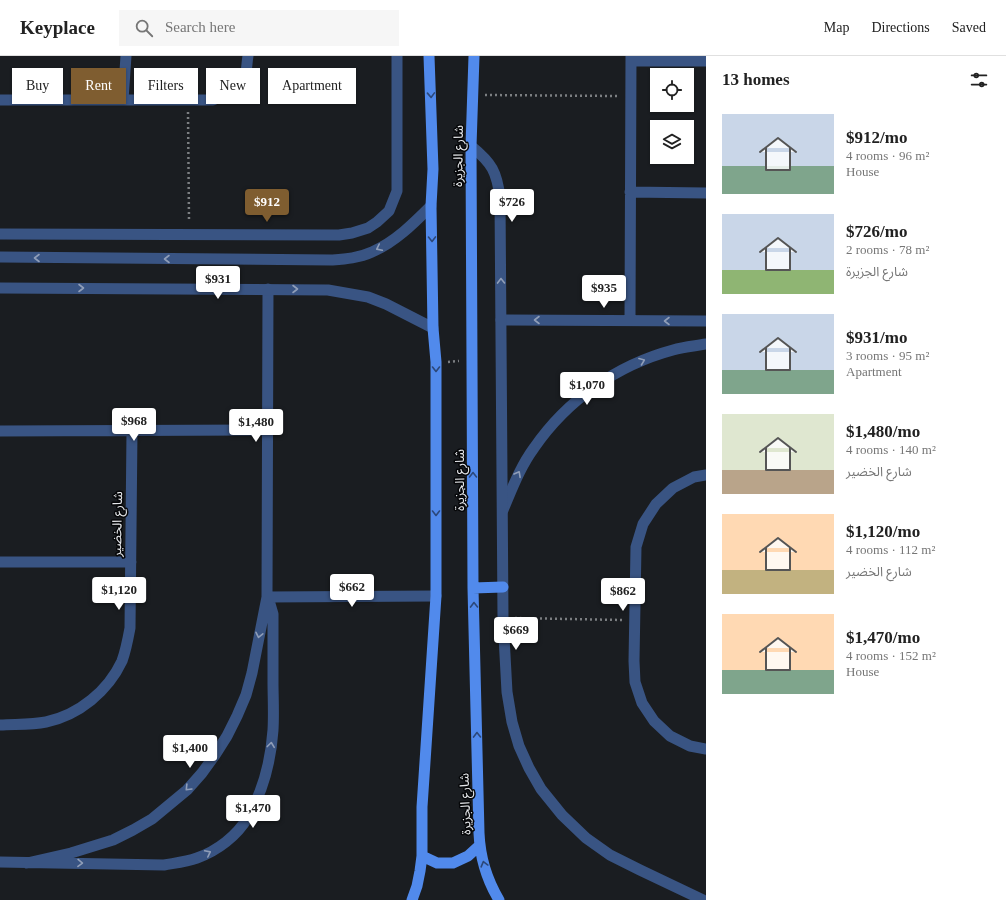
<!DOCTYPE html>
<html lang="en">
<head>
<meta charset="utf-8">
<style>
	body { margin:0; font-family:"Times New Roman","Noto Sans Arabic",serif; background:#f6f6f6; color:#222; height:100vh; display:flex; flex-direction:column; font-size:15px; white-space:nowrap }
	* { box-sizing:border-box; margin:0 }
	p { font-size:13px; color:#767676 }
	.icon { flex:none; width:22px; height:22px; fill:none; stroke:currentColor; stroke-width:2; stroke-linecap:round; stroke-linejoin:round }
	.map { position:relative; flex:1; overflow:hidden }
	.side { display:flex; flex-direction:column; background:#fff; width:300px }
	.side>* { flex:none }
	.hud { position:absolute; left:12px; top:12px; width:380px; height:36px; display:flex; gap:8px }
	.fabs { position:absolute; left:650px; top:12px; display:grid; gap:8px }
	.fabs a { display:grid; place-items:center; width:44px; height:44px; border-radius:0px; background:#fff; box-shadow:0 1px 3px #0004; font-size:20px }
	.price { position:absolute; translate:-50% -34px; padding:0 9px; border-radius:4px; background:#fff; color:#222; font-size:13px; line-height:26px; filter:drop-shadow(0 1px 2px #0008) }
	.price::after { content:''; position:absolute; left:50%; top:24px; width:12px; height:9px; margin-left:-6px; background:inherit; clip-path:polygon(0 0,100% 0,50% 100%) }
	.price.current { background:#7f5d30; color:#fff }
	ul { padding:0; list-style:none }
	li { display:flex; align-items:center; gap:12px; height:100px; padding:0 16px }
	li span { display:grid; place-items:center; flex:none; width:112px; height:80px; border-radius:0px; color:#555 }
	li>.icon { margin-inline-start:auto }
	span .icon { width:48px; height:48px; fill:#fffc; stroke-width:1 }
	li b { font-size:17px }
	h2 { display:flex; justify-content:space-between; align-items:center; height:48px; padding:0 16px; font-size:17px }
	.tag { padding:0 14px; border-radius:0px; background:#fff; box-shadow:0 1px 3px #0004; font-size:14px; line-height:36px }
	.tag.current { background:#7f5d30; color:#fff }
	header { display:flex; align-items:center; gap:24px; box-sizing:border-box; height:56px; padding:0 20px; background:#fff; border-bottom:1px solid #e0e0e0 }
	header strong { font-size:19px }
	nav { display:flex; gap:22px; margin-inline-start:auto; font-size:14px }
	.search { width:280px; height:36px; background:#f6f6f6; display:flex; align-items:center; gap:10px; box-sizing:border-box; padding:0 14px; border-radius:0px; color:#767676; font-size:15px }
	main { display:flex; flex:1; min-height:0 }
	.map>svg:first-child { display:block }
</style>
</head>
<body>
<header>
<strong>Keyplace</strong>
<div class="search"><svg class="icon" aria-label="search" viewBox="0 0 24 24"><circle cx="10" cy="10" r="6"/><path d="M15 15l6 6"/></svg>Search here</div>
<nav><a>Map</a><a>Directions</a><a>Saved</a></nav>
</header>
<main>
<div class="map">
<svg width="706" height="844" viewBox="0 0 706 844">
	<rect width="100%" height="100%" fill="#1a1d21"/>
	<g fill="none" stroke-linecap="round" stroke-linejoin="round">
		<path stroke="#7c7f82" stroke-width="2.5" stroke-dasharray="2 3" stroke-linecap="butt" d="M485,39L618,40
			M188,56L189,165
			M448,306L459,305
			M515,562L622,564"/>
		<path stroke="#395483" stroke-width="11" d="M631,5H706
			M0,44H213C227,38 240,31 246,16C247,11 247,5 248,0
			M123,44L126,0
			M630,136L706,137
			M0,178L339,179L352,177L368,172L377,166L389,155L397,135V0
			M501,264L706,265
			M630,264L631,0
			M0,375L268,374
			M706,419L694,421L673,432L656,448L643,468L636,491L634,605L635,626L642,647L654,665L670,680L690,690L706,693
			M503,454C512,433 520,411 534,392C567,344 617,309 673,294C684,291 695,290 706,288
			M0,506H131
			M267,541L436,540
			M0,669C15,668 31,669 46,666C79,659 108,635 122,605C126,594 128,583 130,572L132,375
			M0,806L164,809C175,807 186,806 197,802C217,795 237,780 248,761C263,735 271,703 273,674C274,657 273,641 273,625C273,602 273,580 273,558L268,541
			M27,807L71,797L113,784L133,774L152,763L187,734L202,717L215,699L227,680L237,660L246,639L252,617L267,541L268,233"/>
		<path stroke="#395483" stroke-width="11" d="M471,90C492,107 497,116 500,142L503,562L507,636L512,666L519,690L529,712L541,733L562,759L586,782L610,799L640,814L703,844
			M0,201L332,204C345,203 359,202 372,196C395,186 413,168 431,150
			M0,232L328,234L368,241L386,248L433,272"/>
		<path stroke="#518aec" stroke-width="11" d="M474,0L471,90L473,532L479,777C480,801 487,824 499,844
			M473,532L503,531
			M422,800L437,807H453L468,800L480,789
			M412,844L417,830L420,815L422,800V751L436,540V306L433,272L431,150L433,113L429,0"/>
	</g>
	<defs><path id="oneway-chevron" d="M-2-3.5L2.5 0L-2 3.5" fill="none" stroke-width="1.6" stroke-linecap="round" stroke-linejoin="round"/></defs>
	<g stroke="#2c487a">
		<use href="#oneway-chevron" transform="translate(431 39) rotate(88)"/>
		<use href="#oneway-chevron" transform="translate(432 183) rotate(89)"/>
		<use href="#oneway-chevron" transform="translate(436 313) rotate(90)"/>
		<use href="#oneway-chevron" transform="translate(473 419) rotate(-90)"/>
		<use href="#oneway-chevron" transform="translate(436 457) rotate(90)"/>
		<use href="#oneway-chevron" transform="translate(474 549) rotate(-91)"/>
		<use href="#oneway-chevron" transform="translate(477 679) rotate(-91)"/>
		<use href="#oneway-chevron" transform="translate(484 808) rotate(-105)"/>
	</g>
	<g stroke="#909eb8">
		<use href="#oneway-chevron" transform="translate(379 192) rotate(154)"/>
		<use href="#oneway-chevron" transform="translate(37 202) rotate(-180)"/>
		<use href="#oneway-chevron" transform="translate(167 203) rotate(-180)"/>
		<use href="#oneway-chevron" transform="translate(501 225) rotate(-91)"/>
		<use href="#oneway-chevron" transform="translate(81 232)"/>
		<use href="#oneway-chevron" transform="translate(295 233)"/>
		<use href="#oneway-chevron" transform="translate(537 264) rotate(-180)"/>
		<use href="#oneway-chevron" transform="translate(667 265) rotate(-180)"/>
		<use href="#oneway-chevron" transform="translate(642 305) rotate(-21)"/>
		<use href="#oneway-chevron" transform="translate(518 418) rotate(-61)"/>
		<use href="#oneway-chevron" transform="translate(259 579) rotate(102)"/>
		<use href="#oneway-chevron" transform="translate(271 689) rotate(-83)"/>
		<use href="#oneway-chevron" transform="translate(188 732) rotate(134)"/>
		<use href="#oneway-chevron" transform="translate(208 797) rotate(-27)"/>
		<use href="#oneway-chevron" transform="translate(80 807) rotate(1)"/>
	</g>
	<g text-anchor="middle" dominant-baseline="central" stroke-width="3" stroke-linejoin="round" paint-order="stroke">
		<g font-size="13" fill="#e7e9ec" stroke="#060709">
			<text transform="translate(458 100) rotate(-89)">شارع الجزيرة</text>
			<text transform="translate(459 424) rotate(-90)">شارع الجزيرة</text>
			<text transform="translate(117 468) rotate(-89)">شارع الخضير</text>
			<text transform="translate(465 748) rotate(-92)">شارع الجزيرة</text>
		</g>
	</g>
</svg>
<div class="fabs">
<a><svg class="icon" aria-label="locate" viewBox="0 0 24 24"><circle cx="12" cy="12" r="6"/><path d="M12 2v4M12 18v4M2 12h4M18 12h4"/></svg></a>
<a><svg class="icon" aria-label="layers" viewBox="0 0 24 24"><path d="M12 4l9 5-9 5-9-5zM3 14l9 5 9-5"/></svg></a>
</div>
<b class="price current" style="left:267px;top:167px">$912</b>
<b class="price" style="left:512px;top:167px">$726</b>
<b class="price" style="left:218px;top:244px">$931</b>
<b class="price" style="left:604px;top:253px">$935</b>
<b class="price" style="left:587px;top:350px">$1,070</b>
<b class="price" style="left:134px;top:386px">$968</b>
<b class="price" style="left:256px;top:387px">$1,480</b>
<b class="price" style="left:352px;top:552px">$662</b>
<b class="price" style="left:119px;top:555px">$1,120</b>
<b class="price" style="left:623px;top:556px">$862</b>
<b class="price" style="left:516px;top:595px">$669</b>
<b class="price" style="left:190px;top:713px">$1,400</b>
<b class="price" style="left:253px;top:773px">$1,470</b>
<div class="hud">
<a class="tag">Buy</a>
<a class="tag current">Rent</a>
<a class="tag">Filters</a>
<a class="tag">New</a>
<a class="tag">Apartment</a>
</div>
</div>
<section class="side">
<h2>13 homes<svg class="icon" aria-label="filters" viewBox="0 0 24 24"><path d="M4 7h16M4 17h16"/><circle cx="9" cy="7" r="2"/><circle cx="15" cy="17" r="2"/></svg></h2>
<ul>
<li><span style="background:linear-gradient(#c9d6e8 65%,#7fa58c 0)"><svg class="icon" aria-label="home" viewBox="0 0 24 24"><path d="M3 11l9-7 9 7M6 9v11h12V9"/></svg></span><div><b>$912/mo</b><p>4 rooms · 96 m²</p><p>House</p></div></li>
<li><span style="background:linear-gradient(#c9d6e8 70%,#8fb573 0)"><svg class="icon" aria-label="home" viewBox="0 0 24 24"><path d="M3 11l9-7 9 7M6 9v11h12V9"/></svg></span><div><b>$726/mo</b><p>2 rooms · 78 m²</p><p>شارع الجزيرة</p></div></li>
<li><span style="background:linear-gradient(#c9d6e8 70%,#7fa58c 0)"><svg class="icon" aria-label="home" viewBox="0 0 24 24"><path d="M3 11l9-7 9 7M6 9v11h12V9"/></svg></span><div><b>$931/mo</b><p>3 rooms · 95 m²</p><p>Apartment</p></div></li>
<li><span style="background:linear-gradient(#dfe7d0 70%,#b9a48a 0)"><svg class="icon" aria-label="home" viewBox="0 0 24 24"><path d="M3 11l9-7 9 7M6 9v11h12V9"/></svg></span><div><b>$1,480/mo</b><p>4 rooms · 140 m²</p><p>شارع الخضير</p></div></li>
<li><span style="background:linear-gradient(#ffd9b3 70%,#c2b280 0)"><svg class="icon" aria-label="home" viewBox="0 0 24 24"><path d="M3 11l9-7 9 7M6 9v11h12V9"/></svg></span><div><b>$1,120/mo</b><p>4 rooms · 112 m²</p><p>شارع الخضير</p></div></li>
<li><span style="background:linear-gradient(#ffd9b3 70%,#7fa58c 0)"><svg class="icon" aria-label="home" viewBox="0 0 24 24"><path d="M3 11l9-7 9 7M6 9v11h12V9"/></svg></span><div><b>$1,470/mo</b><p>4 rooms · 152 m²</p><p>House</p></div></li>
</ul>
</section>
</main>
</body>
</html>
